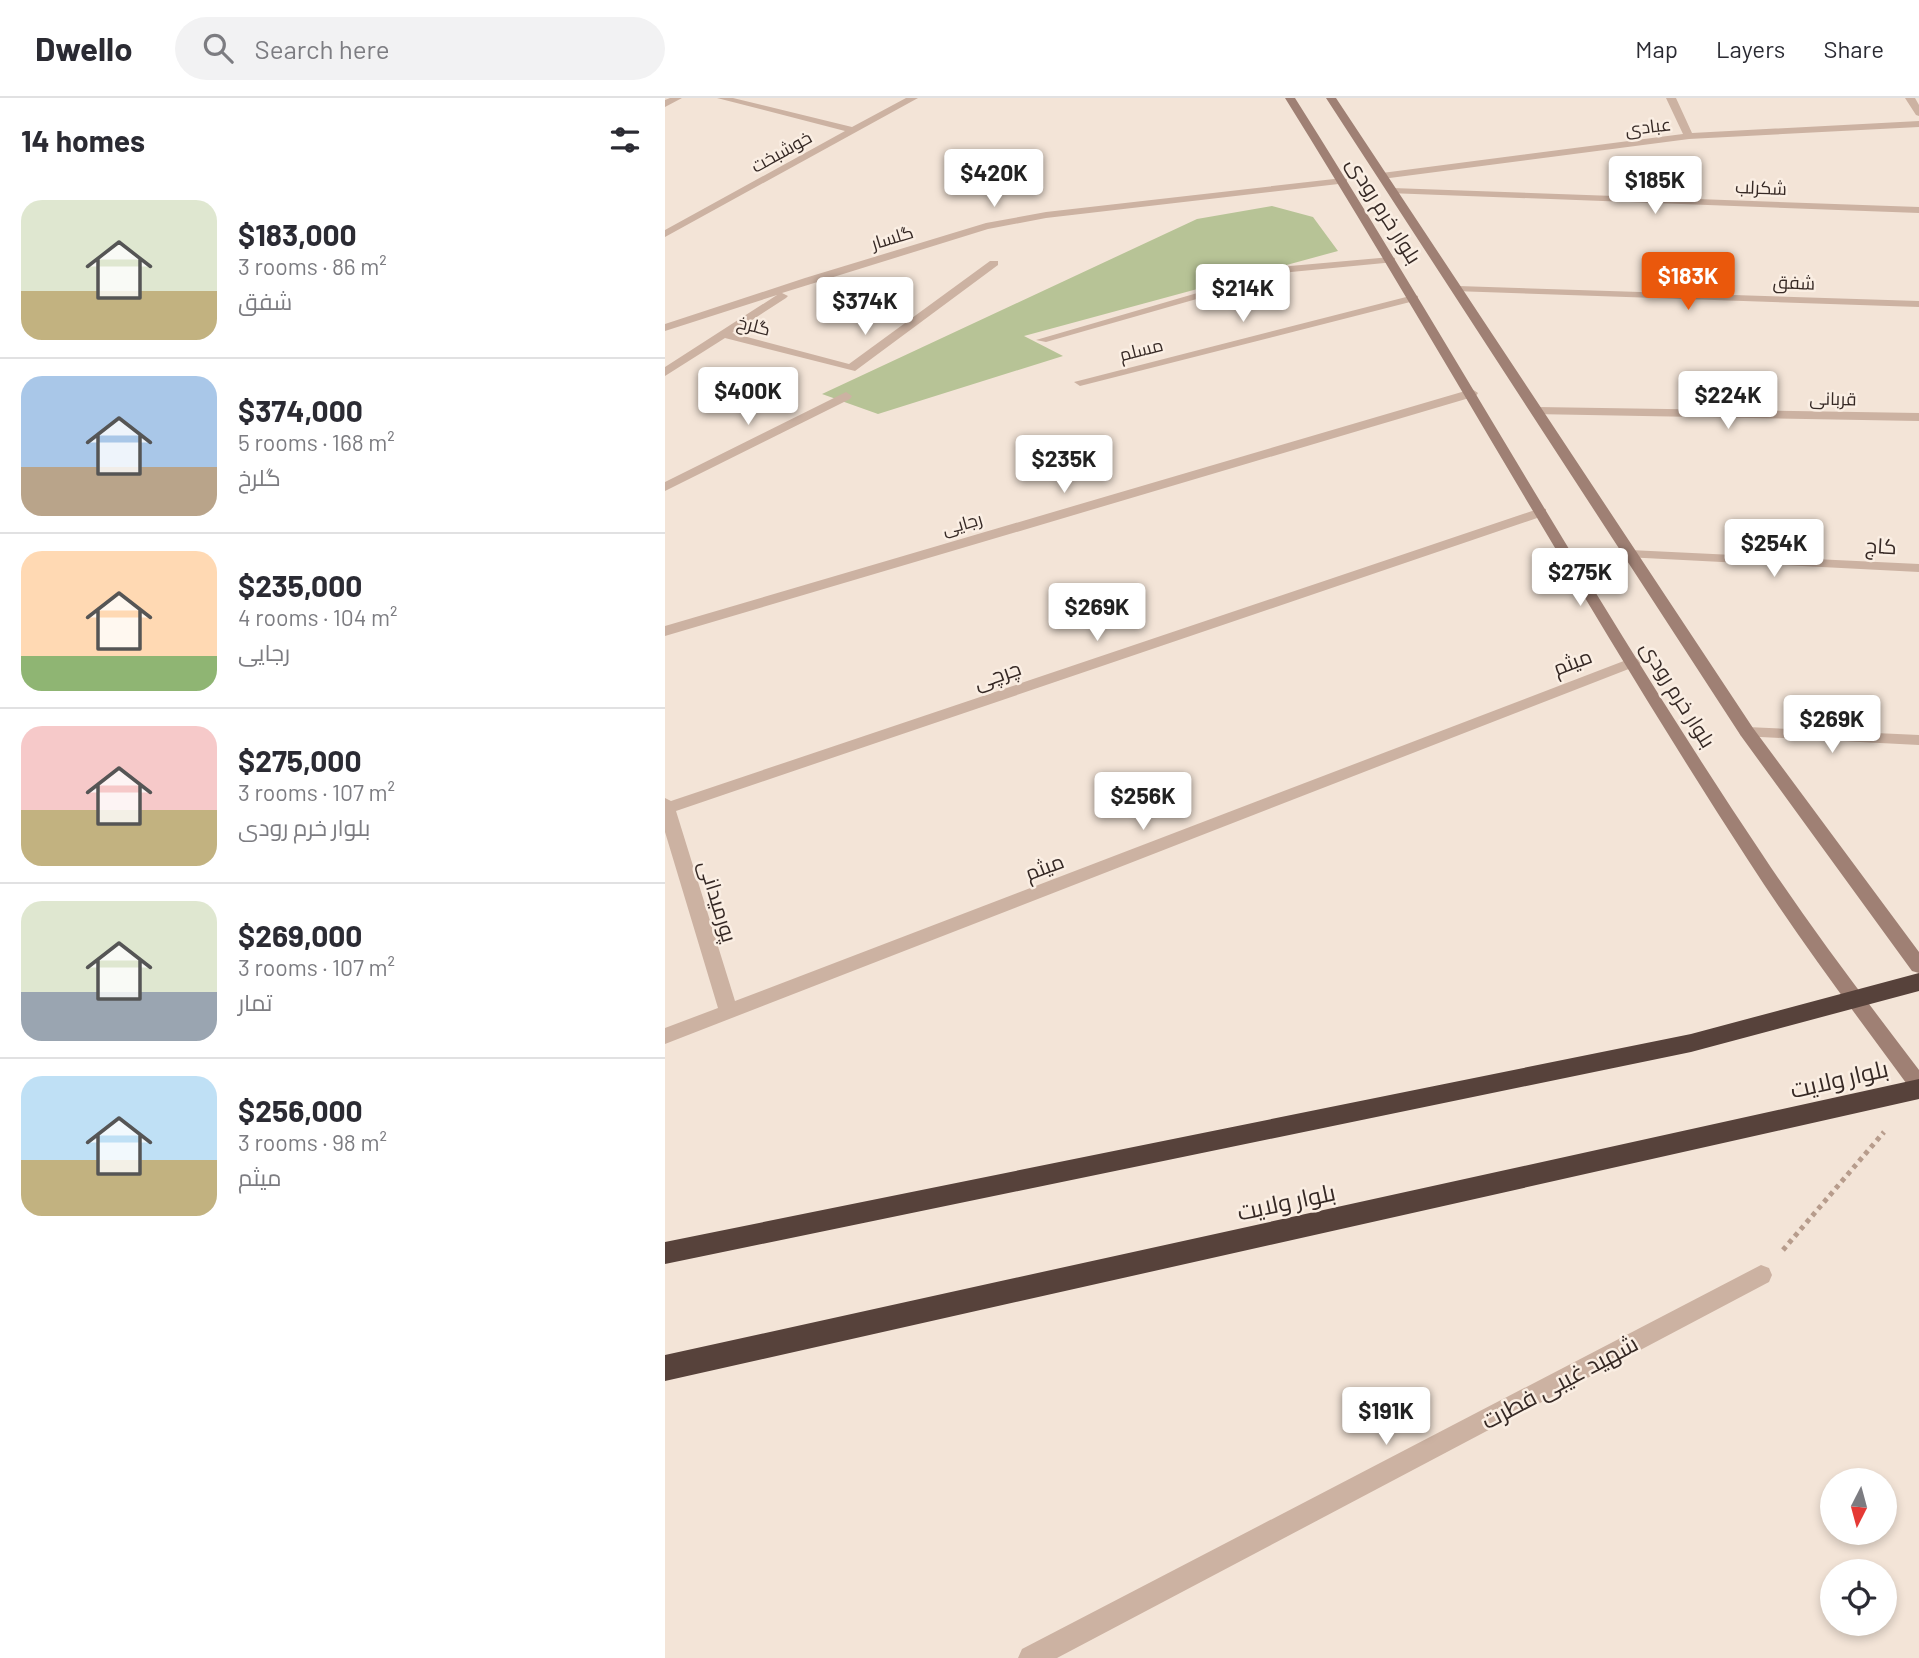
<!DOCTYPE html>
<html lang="en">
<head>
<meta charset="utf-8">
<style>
	body { margin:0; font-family:Barlow,Cairo,sans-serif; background:#f2f2f3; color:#2b2b33; height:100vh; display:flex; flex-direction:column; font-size:26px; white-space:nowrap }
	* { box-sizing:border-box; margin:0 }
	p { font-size:23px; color:#7c7c81 }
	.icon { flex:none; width:38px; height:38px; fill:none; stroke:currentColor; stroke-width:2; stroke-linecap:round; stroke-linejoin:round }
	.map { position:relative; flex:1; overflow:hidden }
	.details { display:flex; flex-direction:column; background:#fff; width:665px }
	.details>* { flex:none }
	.needle { width:46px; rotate:186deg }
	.fabs { position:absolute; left:1155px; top:1370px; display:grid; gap:14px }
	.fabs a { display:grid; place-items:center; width:77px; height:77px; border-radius:50%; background:#fff; box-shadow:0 4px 10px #0003; font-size:35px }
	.price { position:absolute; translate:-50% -60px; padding:0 16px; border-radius:7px; background:#fff; color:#222; font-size:23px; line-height:46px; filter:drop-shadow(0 2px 4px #0008) }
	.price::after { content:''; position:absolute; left:50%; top:42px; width:21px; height:16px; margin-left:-10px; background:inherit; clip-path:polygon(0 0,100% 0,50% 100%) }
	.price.active { background:#ea580c; color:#fff }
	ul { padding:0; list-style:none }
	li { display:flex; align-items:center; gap:21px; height:175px; padding:0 21px }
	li+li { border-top:2px solid #e1e1e2 }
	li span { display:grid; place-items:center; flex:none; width:196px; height:140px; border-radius:21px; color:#555 }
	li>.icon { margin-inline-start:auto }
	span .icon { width:84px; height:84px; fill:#fffc; stroke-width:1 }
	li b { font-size:30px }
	h2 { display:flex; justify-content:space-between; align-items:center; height:84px; padding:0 21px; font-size:30px }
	header { display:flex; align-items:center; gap:42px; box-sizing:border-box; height:98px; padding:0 35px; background:#fff; border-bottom:2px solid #e1e1e2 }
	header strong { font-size:33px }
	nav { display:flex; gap:38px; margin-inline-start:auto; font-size:24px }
	.search { width:490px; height:63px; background:#f2f2f3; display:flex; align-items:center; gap:18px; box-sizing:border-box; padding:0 24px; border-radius:38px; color:#7c7c81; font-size:26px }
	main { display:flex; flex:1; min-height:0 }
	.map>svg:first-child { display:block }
</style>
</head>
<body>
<header>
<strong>Dwello</strong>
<div class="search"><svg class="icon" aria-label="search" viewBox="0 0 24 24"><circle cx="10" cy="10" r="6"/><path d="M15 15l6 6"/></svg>Search here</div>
<nav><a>Map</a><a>Layers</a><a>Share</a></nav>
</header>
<main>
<section class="details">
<h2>14 homes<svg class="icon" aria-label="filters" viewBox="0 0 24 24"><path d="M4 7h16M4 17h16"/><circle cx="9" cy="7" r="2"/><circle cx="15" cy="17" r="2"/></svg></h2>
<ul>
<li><span style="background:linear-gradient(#dfe7d0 65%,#c2b280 0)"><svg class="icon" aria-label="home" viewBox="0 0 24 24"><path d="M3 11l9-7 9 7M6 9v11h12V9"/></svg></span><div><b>$183,000</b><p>3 rooms · 86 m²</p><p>شفق</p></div></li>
<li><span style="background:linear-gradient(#a9c7e8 65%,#b9a48a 0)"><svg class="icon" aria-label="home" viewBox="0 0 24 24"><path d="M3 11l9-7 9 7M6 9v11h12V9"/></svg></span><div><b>$374,000</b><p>5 rooms · 168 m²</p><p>گلرخ</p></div></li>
<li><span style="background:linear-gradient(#ffd9b3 75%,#8fb573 0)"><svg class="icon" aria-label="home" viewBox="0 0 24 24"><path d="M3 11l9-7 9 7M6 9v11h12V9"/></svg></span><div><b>$235,000</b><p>4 rooms · 104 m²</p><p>رجایی</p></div></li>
<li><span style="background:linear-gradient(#f6c9c9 60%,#c2b280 0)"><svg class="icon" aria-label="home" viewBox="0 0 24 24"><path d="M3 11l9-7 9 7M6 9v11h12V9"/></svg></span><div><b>$275,000</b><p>3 rooms · 107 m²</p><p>بلوار خرم رودی</p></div></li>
<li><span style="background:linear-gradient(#dfe7d0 65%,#9aa5b1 0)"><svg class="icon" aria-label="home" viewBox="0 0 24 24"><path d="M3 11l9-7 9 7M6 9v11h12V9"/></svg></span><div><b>$269,000</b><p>3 rooms · 107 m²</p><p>تمار</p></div></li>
<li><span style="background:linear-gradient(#bfe0f5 60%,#c2b280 0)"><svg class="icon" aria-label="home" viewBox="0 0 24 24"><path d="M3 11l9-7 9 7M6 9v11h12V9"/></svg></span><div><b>$256,000</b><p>3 rooms · 98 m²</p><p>میثم</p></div></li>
</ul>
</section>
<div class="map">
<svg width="1254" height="1560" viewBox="0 0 1254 1560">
	<rect width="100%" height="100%" fill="#f3e4d7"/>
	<path fill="#b7c396" d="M607,108L648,119L673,153L359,238L398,258L213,316L157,296L532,121Z"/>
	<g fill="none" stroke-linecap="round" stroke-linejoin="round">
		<path stroke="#b79c8c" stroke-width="5" stroke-dasharray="4.5 4.5" stroke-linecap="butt" d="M1118,1152L1219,1034"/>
		<path fill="#ccb2a2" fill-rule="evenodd" d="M5,0H17L0,9V2Z
			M52,0H68L187,29L241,0H253L0,139V132L180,33Z
			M1001,0H1011L1027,35L1254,23V29L1024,41L717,81L712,78L717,75L1018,36Z
			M1240,0H1250L1254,7V18L1251,17Z
			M678,80L682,81V85L381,120L323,131L117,195L123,198L121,200L67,235L184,266L325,163H333V167L190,273L60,240L0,278V269L112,197L0,233V226L140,180L321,125L381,114Z
			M727,90L1254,109V115L723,95V91Z
			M726,159L730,160V164L626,174L381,244L371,242L625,168Z
			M793,188L1254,203V209L789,193V189Z
			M749,197L753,198V202L415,288L409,284Z
			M807,291L813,295L811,298L0,538V528Z
			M181,294L187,298L185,301L0,393V384Z
			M872,309L1254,315V323L868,316V310Z
			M876,410L881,411V417L11,713L70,903L964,561L969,559L977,564L974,567L0,946V930L53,910L0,734V700L6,703Z
			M965,452L1254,466V474L960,459L958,456Z
			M1082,629L1254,637V647L1076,638L1074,634L1076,630Z
			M1096,1167L1104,1170L1107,1177L1104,1184L392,1560H353L357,1551Z"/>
		<path fill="#9f8074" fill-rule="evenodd" d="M620,0H630C788,250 932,510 1097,756C1146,830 1200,901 1254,972V995L1247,993C1191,917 1134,841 1083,762C921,513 777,252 620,0Z
			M661,0H671L1088,630L1254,854V875L1247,873L1076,638Z"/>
		<path fill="#57423b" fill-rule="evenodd" d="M1254,875V893L1026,954L0,1166V1144L1026,936Z
			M1254,981V1001L0,1283V1257Z"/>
	</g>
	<g text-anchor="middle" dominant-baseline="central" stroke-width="5" stroke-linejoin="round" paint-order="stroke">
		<g font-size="18" fill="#362925" stroke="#faeee3">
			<text transform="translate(983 28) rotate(-7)">عبادی</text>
			<text transform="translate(116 53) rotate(-29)">خوشبخت</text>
			<text transform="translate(1096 89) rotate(2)">شکرلب</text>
			<text transform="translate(227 139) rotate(-17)">گلسار</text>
			<text transform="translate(1129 184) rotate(2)">شفق</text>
			<text transform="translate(89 227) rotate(14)">گلرخ</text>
			<text transform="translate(476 251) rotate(-14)">مسلم</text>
			<text transform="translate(1168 300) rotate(1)">قربانی</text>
			<text transform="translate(297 425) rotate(-16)">رجایی</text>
		</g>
		<g font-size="21" fill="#362925" stroke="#faeee3">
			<text transform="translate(720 112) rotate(58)">بلوار خرم رودی</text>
			<text transform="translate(1216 447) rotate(3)">کاج</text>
			<text transform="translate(907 563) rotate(-21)">میثم</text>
			<text transform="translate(332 576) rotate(-19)">چرچی</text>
			<text transform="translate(1014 596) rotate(58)">بلوار خرم رودی</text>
			<text transform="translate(379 768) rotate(-21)">میثم</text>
			<text transform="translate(54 803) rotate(73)">پورمیدانی</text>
		</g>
		<g font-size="24" fill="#362925" stroke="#faeee3">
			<text transform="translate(1174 980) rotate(-13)">بلوار ولایت</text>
			<text transform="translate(621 1103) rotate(-12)">بلوار ولایت</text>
			<text transform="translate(894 1283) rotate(-28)">شهید غیبی فطرت</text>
		</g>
	</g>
</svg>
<div class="fabs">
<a><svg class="needle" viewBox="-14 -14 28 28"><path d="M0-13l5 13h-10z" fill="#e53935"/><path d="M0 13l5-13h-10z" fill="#7c7c81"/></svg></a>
<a><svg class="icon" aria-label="locate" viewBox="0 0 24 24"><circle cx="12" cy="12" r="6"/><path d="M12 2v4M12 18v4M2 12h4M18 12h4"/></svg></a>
</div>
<b class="price" style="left:329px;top:111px">$420K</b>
<b class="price" style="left:990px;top:118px">$185K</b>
<b class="price active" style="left:1023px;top:214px">$183K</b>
<b class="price" style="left:578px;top:226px">$214K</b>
<b class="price" style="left:200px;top:239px">$374K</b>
<b class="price" style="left:83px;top:329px">$400K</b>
<b class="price" style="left:1063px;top:333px">$224K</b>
<b class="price" style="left:399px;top:397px">$235K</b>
<b class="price" style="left:1109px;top:481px">$254K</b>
<b class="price" style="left:915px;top:510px">$275K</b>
<b class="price" style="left:432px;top:545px">$269K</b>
<b class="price" style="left:1167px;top:657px">$269K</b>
<b class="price" style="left:478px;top:734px">$256K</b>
<b class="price" style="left:721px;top:1349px">$191K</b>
</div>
</main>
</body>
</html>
